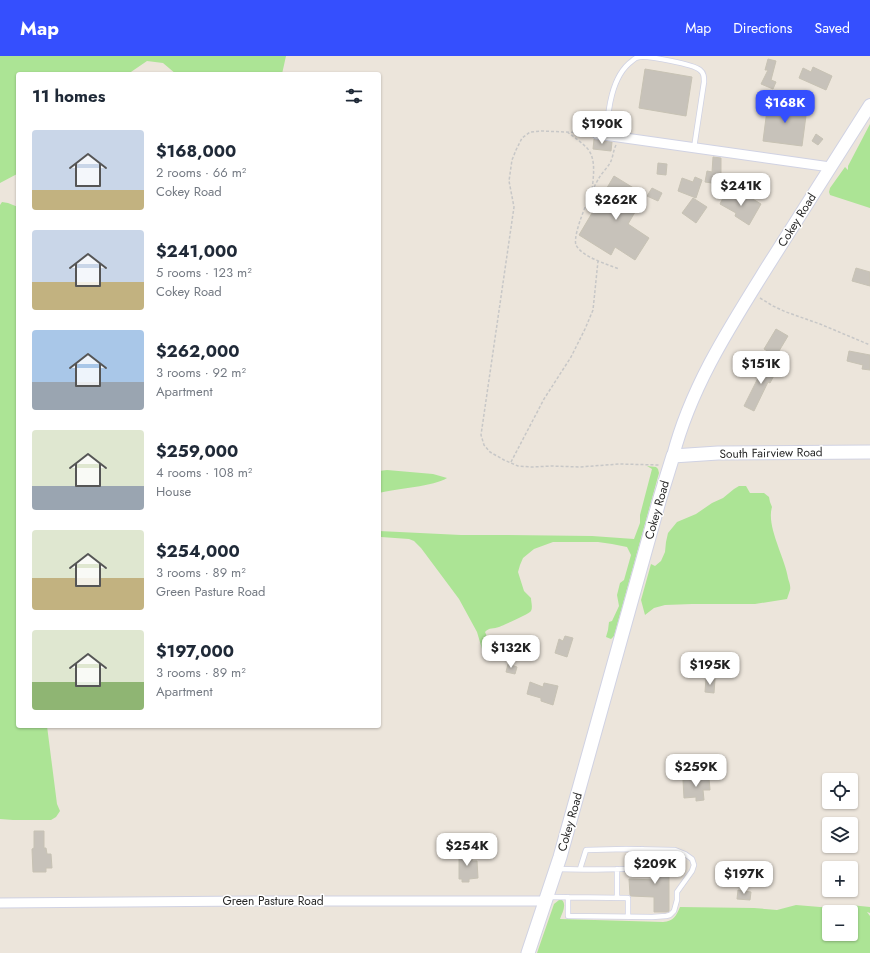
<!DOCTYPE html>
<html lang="en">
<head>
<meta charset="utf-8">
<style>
	body { margin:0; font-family:Jost,sans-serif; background:#f6f6f7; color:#1f2937; height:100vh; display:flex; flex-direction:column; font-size:15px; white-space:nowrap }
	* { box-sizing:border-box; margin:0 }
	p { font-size:13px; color:#747a83 }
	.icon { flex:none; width:22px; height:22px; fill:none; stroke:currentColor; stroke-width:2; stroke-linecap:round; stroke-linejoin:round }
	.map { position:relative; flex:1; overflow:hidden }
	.panel { position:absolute; left:16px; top:16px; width:365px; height:656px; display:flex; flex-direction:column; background:#fff; border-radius:4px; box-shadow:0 1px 3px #0004 }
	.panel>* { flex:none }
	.tools { position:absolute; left:822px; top:717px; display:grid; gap:8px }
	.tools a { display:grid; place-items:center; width:36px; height:36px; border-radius:4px; background:#fff; box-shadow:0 1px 3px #0004; font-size:20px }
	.price { position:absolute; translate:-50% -34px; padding:0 9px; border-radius:8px; background:#fff; color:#222; font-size:13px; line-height:26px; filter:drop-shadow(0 1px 2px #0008) }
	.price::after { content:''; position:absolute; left:50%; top:24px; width:12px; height:9px; margin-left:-6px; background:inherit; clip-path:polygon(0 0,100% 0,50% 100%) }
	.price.selected { background:#354ffe; color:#fff }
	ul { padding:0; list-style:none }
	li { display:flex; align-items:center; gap:12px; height:100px; padding:0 16px }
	li span { display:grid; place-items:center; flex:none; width:112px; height:80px; border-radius:4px; color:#555 }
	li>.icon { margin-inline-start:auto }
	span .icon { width:48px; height:48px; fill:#fffc; stroke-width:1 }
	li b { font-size:17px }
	h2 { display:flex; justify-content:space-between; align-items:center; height:48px; padding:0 16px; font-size:17px }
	header { display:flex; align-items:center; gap:24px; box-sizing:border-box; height:56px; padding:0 20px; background:#354ffe; color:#fff }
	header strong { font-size:19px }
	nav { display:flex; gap:22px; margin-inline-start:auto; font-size:14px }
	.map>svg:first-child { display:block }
</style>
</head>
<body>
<header>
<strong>Map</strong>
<nav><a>Map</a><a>Directions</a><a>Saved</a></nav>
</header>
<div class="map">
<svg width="870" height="897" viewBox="0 0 870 897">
	<rect width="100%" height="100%" fill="#ece5db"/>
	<path fill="#ace495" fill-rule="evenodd" d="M0,0H286L282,18H176L163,7L147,5L128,18H18V116L17,118L0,127Z
		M870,68V152L830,139L829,136L830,132L845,111L848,114V110Z
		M2,146L8,147L18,151V670H47L57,748L60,755L56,761L51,764H13L0,763V149Z
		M647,410L656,411L658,413L659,417L614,580L611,583L606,581L608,574L609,566L612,565L619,550L617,539L620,527L624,524L631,499L627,491L612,488L598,486H553L534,493L523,502L520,509L518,516L524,535L531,542C531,546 533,551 531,555C529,558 504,569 499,571C494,573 489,571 485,576L489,585L488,590L485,593H482L477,576L459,543L421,492L414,485L409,483L381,481H379V475L461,479H505L592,480L634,483L640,467V459L652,413Z
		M387,414L433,418L447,422C435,430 395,433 379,437V415Z
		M739,430H746L750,437H764L769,441L770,446L772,451C766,470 785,502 788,522C789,526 791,530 790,534C789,537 788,540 787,543L755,548H692L665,549L654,552L645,559L641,544L651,508L655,510L661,505L665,496L666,486L668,477L677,466L696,458L712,447L723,442L734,433Z
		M559,844H562C567,849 562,857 560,863L663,866C674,865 676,860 680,851L754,852L777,854L796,849L820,851H842L850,849L870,851V857L867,856L870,860V897H537L554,848ZM829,856H851V878H829Z"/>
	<path fill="#c7c2ba" stroke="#c7c2b4" d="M768,3L776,5L771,24L776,26L773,33L761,28L768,14H765Z
		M813,11L832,20L826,34L799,22L803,12L811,16Z
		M645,13L692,21L686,60L639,52Z
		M768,46L807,52L802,90L763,85Z
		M816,78L823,83L818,89L812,85Z
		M594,83L612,86L611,95L593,93Z
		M713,101L721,102V124L713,123L712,127L705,126L707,115L712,116Z
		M658,107L667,108L666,119L657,118Z
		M614,120L645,139L628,168L649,182L635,204L615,191L611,199L579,179Z
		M695,121L702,124L696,142L678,135L682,122L693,126Z
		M652,132L662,137L658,145L647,140Z
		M726,136L742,145L746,139L761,148L749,169L735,160L736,157L720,148Z
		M693,142L707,151L696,167L682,157Z
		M856,212L870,216V230L852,225Z
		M776,273L788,280L776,300L764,293Z
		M849,295L870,299V314L862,313L863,309L847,305Z
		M767,304L779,310L770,327L768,326L754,355L744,350Z
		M565,580L573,582L567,601L555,597L559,583L563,585Z
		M508,608L517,611L515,618L506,616Z
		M706,622L715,623L714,637L705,636Z
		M530,626L543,631L544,627L558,630L553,649L541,645V642L527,638Z
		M709,722L710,734H703L704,744L696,745V741L684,742L683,724Z
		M34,775H44V792H46L47,798H51L52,812H46V816H33L32,793L34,792Z
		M459,797H472V805H477L478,822L469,823V826H462V823H459Z
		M656,797L669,798V855L667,856H654V841L631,840L630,839L629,823L656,824Z
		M738,834L751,836L750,844L737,843Z"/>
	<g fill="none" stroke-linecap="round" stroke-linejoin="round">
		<g stroke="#d0d2e3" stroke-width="6">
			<path id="service" d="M606,79C608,56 611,20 632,5C634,3 638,1 640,1C649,0 693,8 700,14C704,17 704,21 704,26L694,92
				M558,813C570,813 633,815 639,811C644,808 642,798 642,793
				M617,813V842
				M549,841L628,842V861
				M568,841V860L652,861L666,860L670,859L674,855L677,844V836L692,815L694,809L692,803L685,798L675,794L626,793L586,794L580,813"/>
		</g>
		<g stroke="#d0d2e3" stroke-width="11">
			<path id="minor" d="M597,78L830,111
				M0,847L251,845H546"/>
		</g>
		<g stroke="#d0d2e3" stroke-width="14">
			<path id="tertiary" d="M673,400C691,330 731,269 769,208C803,155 836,102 870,49"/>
		</g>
		<g stroke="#d0d2e3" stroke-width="15">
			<path id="secondary" d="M528,897L560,801L660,442L673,400L718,397L870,396"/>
		</g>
		<path stroke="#c7c7c7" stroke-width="1.5" stroke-dasharray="3 2" stroke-linecap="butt" d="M567,76C574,81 581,86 587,92C597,103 593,122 592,135
			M589,77L542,75L530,76L522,82L516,94L512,104L509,125L514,151L481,379L484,389L490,396L504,404L518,410L532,411L551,410L580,411L619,408L660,409
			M616,89C613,95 613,102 610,107C607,112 602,117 599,122C592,133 572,178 576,189C582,201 607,208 619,213
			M760,242L773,250L786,256L820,268L870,289
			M511,406L544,343L571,301L585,273L593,254L598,205"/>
		<use href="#service" stroke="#fff" stroke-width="4.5"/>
		<use href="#minor" stroke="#fff" stroke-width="9"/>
		<use href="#tertiary" stroke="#fff" stroke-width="12"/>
		<use href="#secondary" stroke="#fff" stroke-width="13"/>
	</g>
	<g text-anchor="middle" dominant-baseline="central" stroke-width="3" stroke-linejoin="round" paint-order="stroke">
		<g font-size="12" fill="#292929" stroke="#fff">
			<text transform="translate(797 164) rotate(-58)">Cokey Road</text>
			<text transform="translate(771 397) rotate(-1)">South Fairview Road</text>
			<text transform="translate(657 454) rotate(-74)">Cokey Road</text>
			<text transform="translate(570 766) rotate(-74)">Cokey Road</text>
			<text x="273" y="845">Green Pasture Road</text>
		</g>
	</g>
</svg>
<div class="tools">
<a><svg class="icon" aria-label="locate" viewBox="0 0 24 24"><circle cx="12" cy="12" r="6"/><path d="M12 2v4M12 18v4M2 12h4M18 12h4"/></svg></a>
<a><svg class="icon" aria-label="layers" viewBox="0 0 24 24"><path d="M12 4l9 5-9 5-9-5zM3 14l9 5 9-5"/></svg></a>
<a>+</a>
<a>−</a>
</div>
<b class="price selected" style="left:785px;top:68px">$168K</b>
<b class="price" style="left:602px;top:89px">$190K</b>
<b class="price" style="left:741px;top:151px">$241K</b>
<b class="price" style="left:616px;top:165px">$262K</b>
<b class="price" style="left:761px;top:329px">$151K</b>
<b class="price" style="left:511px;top:613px">$132K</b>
<b class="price" style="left:710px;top:630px">$195K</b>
<b class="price" style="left:696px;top:732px">$259K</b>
<b class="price" style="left:467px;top:811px">$254K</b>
<b class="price" style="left:655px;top:829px">$209K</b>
<b class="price" style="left:744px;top:839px">$197K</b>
<section class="panel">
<h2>11 homes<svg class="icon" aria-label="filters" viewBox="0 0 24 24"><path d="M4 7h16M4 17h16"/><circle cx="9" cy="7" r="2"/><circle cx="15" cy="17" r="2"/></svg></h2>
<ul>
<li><span style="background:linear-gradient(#c9d6e8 75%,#c2b280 0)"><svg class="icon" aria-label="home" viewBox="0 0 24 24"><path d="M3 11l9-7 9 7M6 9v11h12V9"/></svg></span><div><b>$168,000</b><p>2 rooms · 66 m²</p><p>Cokey Road</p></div></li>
<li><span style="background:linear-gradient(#c9d6e8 65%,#c2b280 0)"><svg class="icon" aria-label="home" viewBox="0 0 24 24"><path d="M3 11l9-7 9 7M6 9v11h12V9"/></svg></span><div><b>$241,000</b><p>5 rooms · 123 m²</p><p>Cokey Road</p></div></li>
<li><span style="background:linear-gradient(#a9c7e8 65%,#9aa5b1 0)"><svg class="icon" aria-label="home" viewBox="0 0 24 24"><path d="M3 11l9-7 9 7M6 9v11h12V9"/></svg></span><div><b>$262,000</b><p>3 rooms · 92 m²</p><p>Apartment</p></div></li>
<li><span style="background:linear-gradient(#dfe7d0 70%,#9aa5b1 0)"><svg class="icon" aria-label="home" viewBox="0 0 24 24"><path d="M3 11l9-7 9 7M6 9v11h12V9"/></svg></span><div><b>$259,000</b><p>4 rooms · 108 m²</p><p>House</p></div></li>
<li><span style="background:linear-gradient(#dfe7d0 60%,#c2b280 0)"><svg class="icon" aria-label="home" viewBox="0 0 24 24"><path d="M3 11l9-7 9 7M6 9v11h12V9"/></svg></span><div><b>$254,000</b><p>3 rooms · 89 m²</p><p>Green Pasture Road</p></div></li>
<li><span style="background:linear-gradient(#dfe7d0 65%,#8fb573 0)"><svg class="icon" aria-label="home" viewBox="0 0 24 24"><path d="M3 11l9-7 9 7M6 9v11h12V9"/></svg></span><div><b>$197,000</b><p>3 rooms · 89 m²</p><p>Apartment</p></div></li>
</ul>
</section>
</div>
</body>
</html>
